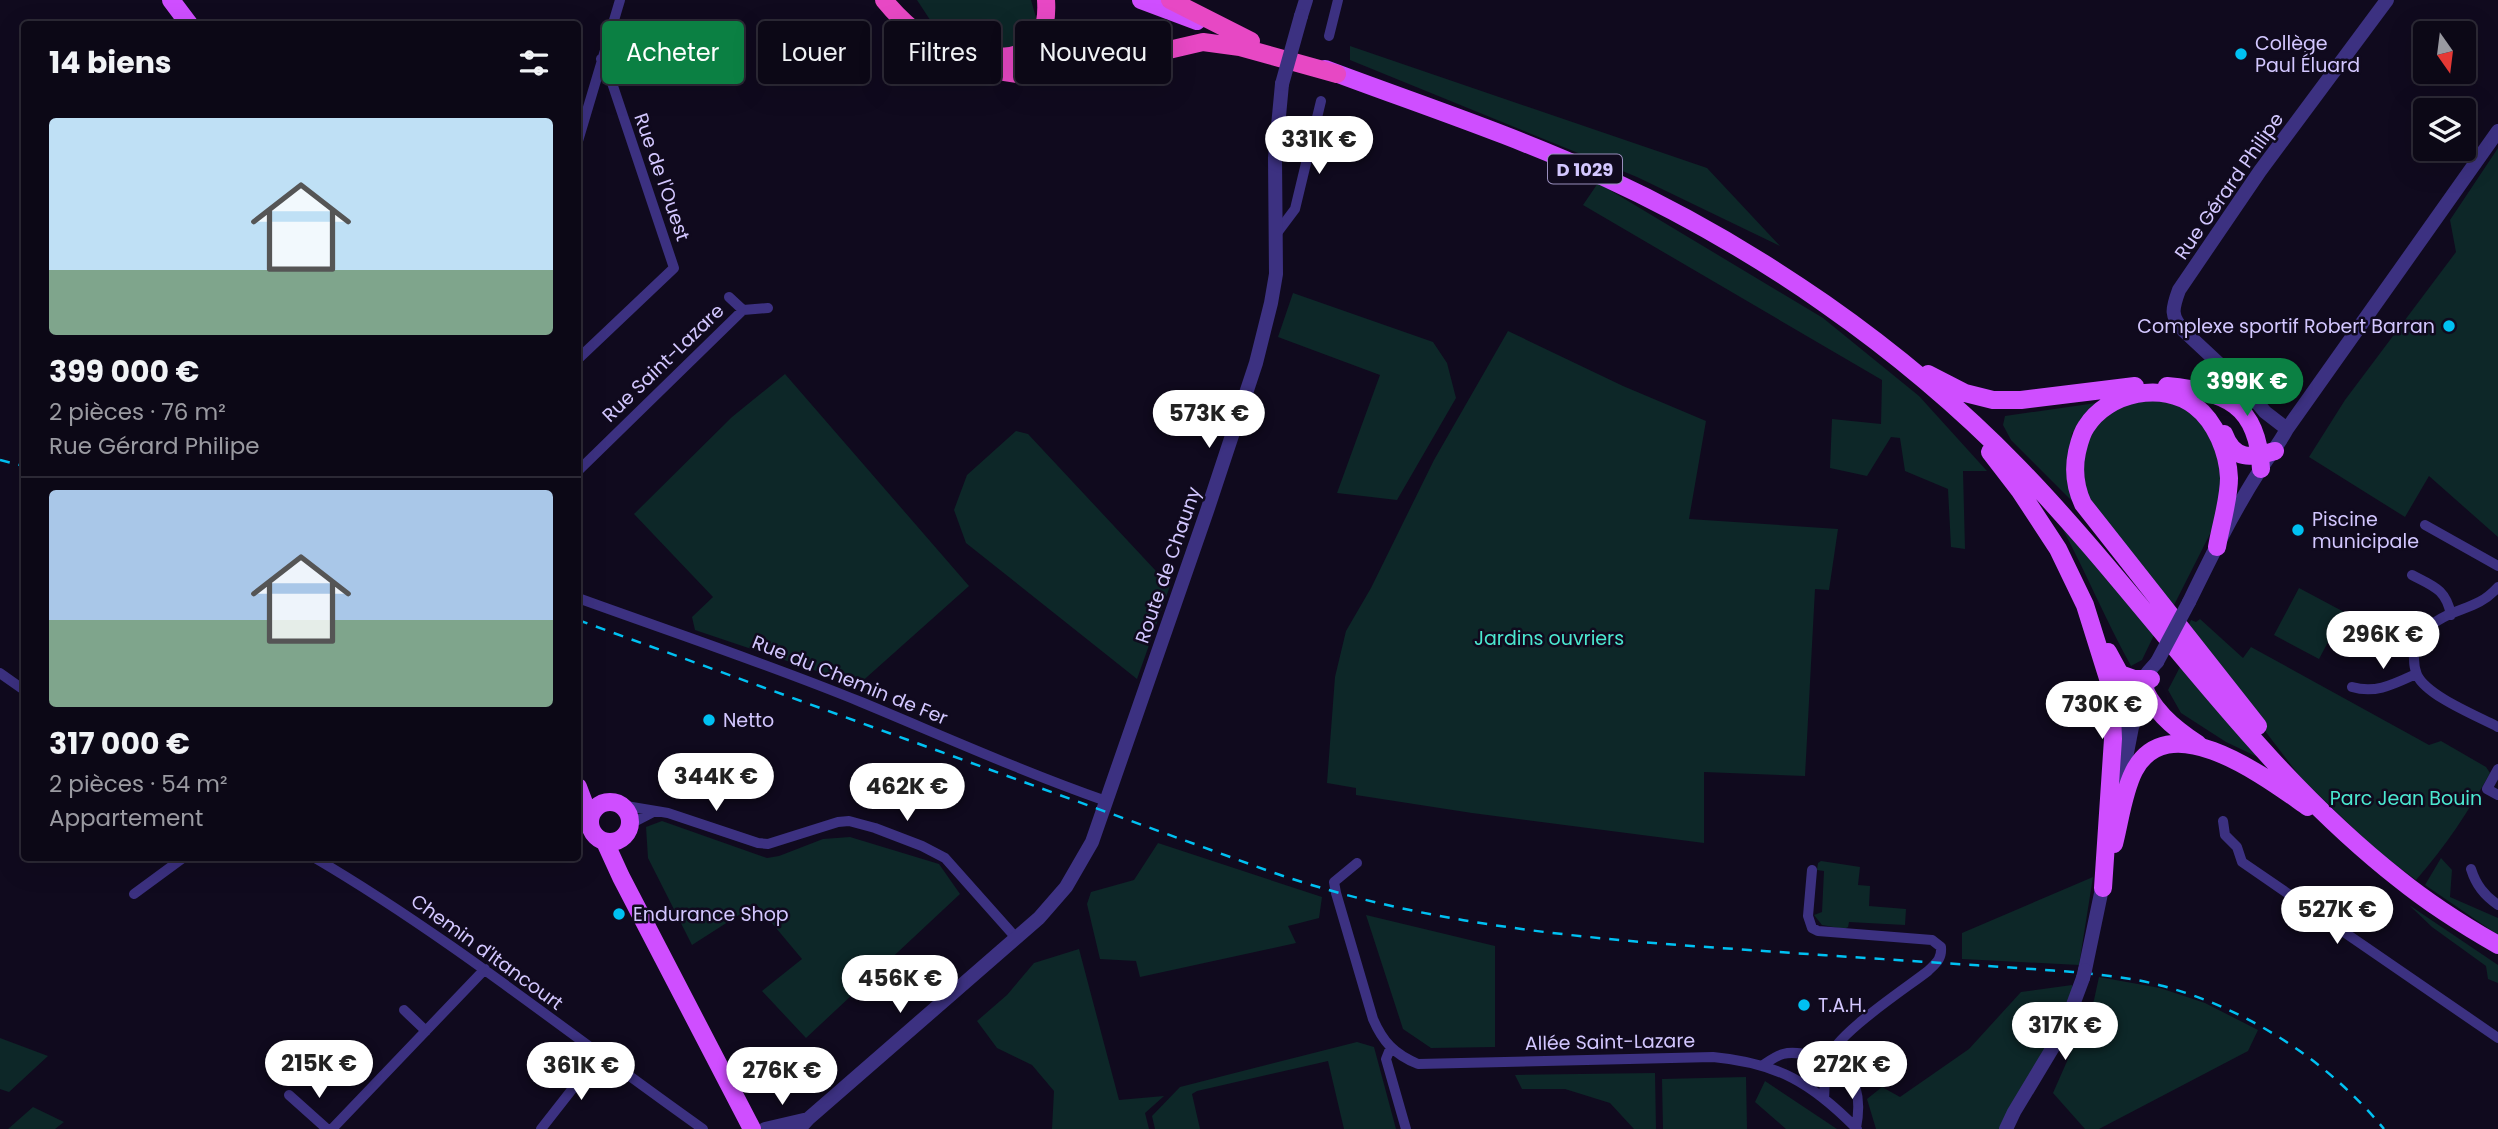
<!DOCTYPE html>
<html lang="fr">
<head>
<meta charset="utf-8">
<style>
	body { margin:0; font-family:Poppins,sans-serif; background:#15111f; color:#f1f3f6; height:100vh; display:flex; flex-direction:column; font-size:26px; white-space:nowrap }
	* { box-sizing:border-box; margin:0 }
	p { font-size:23px; color:#9a9aa1 }
	.icon { flex:none; width:38px; height:38px; fill:none; stroke:currentColor; stroke-width:2; stroke-linecap:round; stroke-linejoin:round }
	.map { position:relative; flex:1; overflow:hidden }
	.side { position:absolute; left:21px; top:21px; width:560px; height:840px; display:flex; flex-direction:column; background:#0c0816; border-radius:7px; box-shadow:0 7px 28px #0002,0 0 0 2px #2c2935 }
	.side>* { flex:none }
	.top-card { position:absolute; left:602px; top:21px; width:665px; height:63px; display:flex; gap:14px }
	.needle { width:46px; rotate:166deg }
	.fabs { position:absolute; left:2413px; top:21px; display:grid; gap:14px }
	.fabs a { display:grid; place-items:center; width:63px; height:63px; border-radius:7px; background:#0c0816; box-shadow:0 7px 28px #0002,0 0 0 2px #2c2935; font-size:35px }
	.price { position:absolute; translate:-50% -60px; padding:0 16px; border-radius:24px; background:#fff; color:#222; font-size:23px; line-height:46px; filter:drop-shadow(0 2px 4px #0008) }
	.price::after { content:''; position:absolute; left:50%; top:42px; width:21px; height:16px; margin-left:-10px; background:inherit; clip-path:polygon(0 0,100% 0,50% 100%) }
	.price.active { background:#0b8043; color:#fff }
	ul { padding:0; list-style:none }
	li { display:grid; align-content:center; gap:14px; height:371px; padding:0 28px }
	li+li { border-top:2px solid #2c2935 }
	li span { display:grid; place-items:center; height:217px; border-radius:7px; color:#555 }
	li>.icon { margin-inline-start:auto }
	span .icon { width:126px; height:126px; fill:#fffc; stroke-width:1 }
	li b { font-size:30px }
	h2 { display:flex; justify-content:space-between; align-items:center; height:84px; padding:0 28px; font-size:30px }
	.tag { padding:0 24px; border-radius:7px; background:#0c0816; box-shadow:0 7px 28px #0002,0 0 0 2px #2c2935; font-size:24px; line-height:63px }
	.tag.active { background:#0b8043; color:#fff }
	.map>svg:first-child { display:block }
</style>
</head>
<body>
<div class="map">
<svg width="2498" height="1129" viewBox="0 0 2498 1129">
	<rect width="100%" height="100%" fill="#100a1e"/>
	<path fill="#0d2728" d="M917,0H1031L1037,21L1023,47L994,52L938,32Z
		M1350,46L1707,168L1780,246L1637,177L1350,60Z
		M2498,148V537L2429,476L2405,517L2309,457L2345,400L2456,252L2450,220Z
		M1598,183L1823,318L1919,396L1987,471H1963L1965,549L1951,547L1948,489L1905,471L1900,438L1891,437L1867,476L1830,468L1832,419L1881,424L1882,380L1583,205Z
		M1293,293L1433,342L1447,363L1456,398L1397,500L1337,493L1380,375L1278,337Z
		M1508,331L1623,386L1706,421L1689,519L1838,529L1829,590L1815,589L1805,776L1704,772V843L1472,813L1356,795V788L1327,783L1335,677L1346,631L1371,588L1434,460Z
		M785,374L969,586L858,685L695,630L692,617L713,597L634,514L732,417Z
		M2133,399L2178,403L2209,428L2225,472L2213,528L2171,611L2081,492L2085,437L2096,420Z
		M2103,402L2072,433L2067,471L2075,504L2011,440L2003,425L2005,416Z
		M1016,431L1028,434L1170,586L1137,679L966,543L954,510L967,475Z
		M2060,524L2155,633L2142,660L2131,666C2105,619 2085,570 2060,524Z
		M2299,588L2344,612L2319,659L2274,635Z
		M2200,619L2243,658L2251,647L2429,745L2441,741L2486,767L2490,773C2469,811 2445,847 2416,880L2375,849L2301,778L2187,629L2191,620L2196,622Z
		M2181,665L2264,760L2226,742L2181,713L2168,690Z
		M662,821L767,858L779,856L823,839L850,837L939,864L960,894L806,1038L762,991L802,959L756,904L692,945L648,858L646,827Z
		M1158,843L1322,897L1319,918L1288,926L1296,943L1140,977L1136,961L1100,959L1087,904L1091,892L1134,880Z
		M2441,858L2452,870L2450,897L2498,918V935L2425,885Z
		M1821,861L1860,867L1858,885L1870,886L1869,906L1906,909L1905,925L1849,922L1848,927L1844,929L1822,925L1814,915L1822,912L1824,871L1817,870L1818,863Z
		M2093,877L2079,965L1962,959V933Z
		M2409,905L2498,965V983L2488,979L2486,966L2432,927Z
		M1366,915L1495,946V1047L1431,1048L1403,1029Z
		M1079,949L1119,1100L1164,1096L1145,1113L1149,1129H1052L1054,1091L1032,1065L997,1048L977,1021L1007,995L1034,963Z
		M2099,977L2160,988L2205,1003L2258,1030L2248,1051L2099,1129H2085L2053,1093L2094,1000Z
		M2072,985L2074,996L2041,1060L2000,1129H1876L1867,1099L1882,1087L1900,1097L1969,1049L2021,992Z
		M0,1038L48,1056L9,1092L0,1089Z
		M1357,1042L1374,1047L1396,1129H1344L1328,1061L1197,1091L1192,1094L1200,1129H1155L1152,1116L1180,1087Z
		M1655,1073L1656,1129H1634L1610,1103L1565,1089H1522L1515,1075Z
		M1746,1077L1747,1129H1663L1662,1079Z
		M1765,1081L1837,1129H1786L1755,1102Z
		M33,1107L64,1122L55,1129H8Z"/>
	<g fill="none" stroke-linecap="round" stroke-linejoin="round">
		<path stroke="#3c3181" stroke-width="10" d="M1329,36L1338,0
			M578,141L620,0
			M1277,233L1295,209L1321,101
			M729,297L743,310L768,308
			M578,359L674,268L607,68L601,59
			M578,471L743,310
			M2425,525L2498,566
			M2412,575C2433,586 2446,589 2451,615
			M2498,587C2477,610 2460,606 2437,621C2423,630 2412,642 2414,659C2414,665 2415,670 2417,675C2427,696 2477,716 2498,727
			M578,598C672,632 768,664 861,702C943,736 1023,772 1106,801
			M2384,627L2415,642
			M0,673L24,690
			M2352,687C2376,694 2394,684 2416,674
			M2498,769L2487,789L2498,795
			M620,805L668,813L758,843L768,844L838,822L849,821L875,828L922,846L945,858L1017,939
			M2223,821L2225,835L2237,847L2242,862L2498,1038
			M630,824L655,811
			M315,858C451,938 574,1038 703,1129
			M1357,863L1334,882L1336,893L1373,1019C1383,1042 1394,1054 1418,1064L1713,1057C1778,1063 1812,1083 1857,1129
			M2471,869C2476,885 2484,895 2498,905
			M1812,870L1808,916L1812,928L1818,931L1932,940L1941,947C1942,959 1936,963 1928,971C1905,989 1834,1035 1827,1061C1824,1072 1825,1087 1824,1099
			M134,894L183,858
			M404,1010L426,1031
			M1390,1049L1386,1059L1406,1129
			M1763,1065C1769,1061 1776,1056 1783,1054C1793,1051 1805,1054 1816,1056C1855,1065 1863,1092 1856,1128
			M289,1095L327,1129
			M332,1129L485,969
			M541,1129L599,1055"/>
		<path stroke="#3c3181" stroke-width="14" d="M1301,16L1306,0
			M2287,429L2265,412L2245,388L2184,331C2170,316 2172,309 2179,290L2260,171L2387,0
			M2189,602C2211,557 2233,512 2260,470C2269,456 2279,444 2287,429L2498,131
			M2119,743C2124,709 2134,686 2157,662
			M2119,794L2132,727L2148,686
			M2085,970L2104,879
			M765,1129L808,1119
			M799,1129L808,1119L1039,918L1066,887L1092,842L1207,511L1256,363L1271,303L1276,274L1275,158L1282,84
			M2006,1129L2014,1112L2064,1029L2083,978"/>
		<path stroke="#cf4eff" stroke-width="18" d="M171,0L189,24
			M1141,0L1197,21
			M1325,69C1418,104 1513,135 1604,177C1756,247 1901,347 2018,467C2148,601 2251,763 2399,879C2430,904 2463,925 2498,945
			M1928,374L1965,393L1993,400H2021L2135,386
			M2167,386C2226,392 2258,404 2261,469
			M2224,434C2234,461 2251,458 2275,451
			M1990,452L2020,491L2058,549L2085,605L2111,688L2113,739L2103,888
			M2217,547C2221,524 2229,500 2229,478C2228,453 2216,422 2195,406C2163,381 2108,392 2086,427C2081,434 2079,444 2077,452C2073,471 2075,487 2083,504L2258,726
			M2108,652L2120,674L2134,679H2151
			M2140,679C2151,709 2172,727 2198,744
			M578,787L590,819
			M590 822a20 20 0 1 1 40 0a20 20 0 1 1-40 0Z
			M605,842L621,877L752,1129
			M2114,844C2120,821 2123,793 2134,771C2169,703 2269,780 2308,807"/>
		<path stroke="#e748c4" stroke-width="18" d="M884,0C927,53 989,78 1057,76L1203,42L1240,47L1337,74
			M1170,0L1251,41
			M967,51C1011,65 1050,54 1046,0"/>
		<path stroke="#00c1f2" stroke-width="2.5" stroke-dasharray="10 9" stroke-linecap="butt" d="M0,460L24,466
			M578,620L1266,870C1418,924 1575,938 1735,949C1848,957 1961,964 2074,972C2103,975 2134,978 2163,986C2248,1009 2328,1061 2384,1129"/>
		<path stroke="#3c3181" stroke-width="14" d="M1282,84L1301,16
			M2157,662L2189,602
			M2083,978L2085,970"/>
	</g>
	<g fill="#00c1f2" stroke="#100a1e" stroke-width="2.5">
		<circle cx="2241" cy="54" r="7"/>
		<circle cx="2449" cy="326" r="7"/>
		<circle cx="2298" cy="530" r="7"/>
		<circle cx="709" cy="720" r="7"/>
		<circle cx="619" cy="914" r="7"/>
		<circle cx="1804" cy="1005" r="7"/>
	</g>
	<g text-anchor="middle" dominant-baseline="central" stroke-width="5" stroke-linejoin="round" paint-order="stroke">
		<rect fill="#100a1e" stroke="#988ebc" stroke-width="2" x="1548" y="154.5" width="74" height="29" rx="5"/>
		<g font-size="18" font-weight="bold" fill="#d3c7ff">
			<text x="1585" y="169">D 1029</text>
		</g>
		<g font-size="19" fill="#d3c7ff" stroke="#100a1e" text-anchor="start">
			<text x="2255" y="43">Collège<tspan x="2255" dy="22">Paul Éluard</tspan></text>
			<text x="2435" y="326" text-anchor="end">Complexe sportif Robert Barran</text>
			<text x="2312" y="519">Piscine<tspan x="2312" dy="22">municipale</tspan></text>
			<text x="723" y="720">Netto</text>
			<text x="633" y="914">Endurance Shop</text>
			<text x="1818" y="1005">T.A.H.</text>
		</g>
		<g font-size="19" fill="#d3c7ff" stroke="#100a1e">
			<text transform="translate(662 177) rotate(71)">Rue de l'Ouest</text>
			<text transform="translate(2229 186) rotate(-55)">Rue Gérard Philipe</text>
			<text transform="translate(663 363) rotate(-44)">Rue Saint-Lazare</text>
			<text transform="translate(1168 565) rotate(-71)">Route de Chauny</text>
			<text transform="translate(850 680) rotate(22)">Rue du Chemin de Fer</text>
			<text transform="translate(487 952) rotate(36)">Chemin d'Itancourt</text>
			<text transform="translate(1610 1042) rotate(-1)">Allée Saint-Lazare</text>
		</g>
		<g font-size="19" fill="#4be8d0" stroke="#100a1e">
			<text x="1549" y="638">Jardins ouvriers</text>
			<text x="2406" y="798">Parc Jean Bouin</text>
		</g>
	</g>
</svg>
<div class="fabs">
<a><svg class="needle" viewBox="-14 -14 28 28"><path d="M0-13l5 13h-10z" fill="#e53935"/><path d="M0 13l5-13h-10z" fill="#9a9aa1"/></svg></a>
<a><svg class="icon" aria-label="layers" viewBox="0 0 24 24"><path d="M12 4l9 5-9 5-9-5zM3 14l9 5 9-5"/></svg></a>
</div>
<b class="price" style="left:1319px;top:176px">331K €</b>
<b class="price active" style="left:2247px;top:418px">399K €</b>
<b class="price" style="left:1209px;top:450px">573K €</b>
<b class="price" style="left:2383px;top:671px">296K €</b>
<b class="price" style="left:2102px;top:741px">730K €</b>
<b class="price" style="left:716px;top:813px">344K €</b>
<b class="price" style="left:907px;top:823px">462K €</b>
<b class="price" style="left:2337px;top:946px">527K €</b>
<b class="price" style="left:900px;top:1015px">456K €</b>
<b class="price" style="left:2065px;top:1062px">317K €</b>
<b class="price" style="left:319px;top:1100px">215K €</b>
<b class="price" style="left:1852px;top:1101px">272K €</b>
<b class="price" style="left:581px;top:1102px">361K €</b>
<b class="price" style="left:782px;top:1107px">276K €</b>
<div class="top-card">
<a class="tag active">Acheter</a>
<a class="tag">Louer</a>
<a class="tag">Filtres</a>
<a class="tag">Nouveau</a>
</div>
<section class="side">
<h2>14 biens<svg class="icon" aria-label="filters" viewBox="0 0 24 24"><path d="M4 7h16M4 17h16"/><circle cx="9" cy="7" r="2"/><circle cx="15" cy="17" r="2"/></svg></h2>
<ul>
<li><span style="background:linear-gradient(#bfe0f5 70%,#7fa58c 0)"><svg class="icon" aria-label="home" viewBox="0 0 24 24"><path d="M3 11l9-7 9 7M6 9v11h12V9"/></svg></span><div><b>399 000 €</b><p>2 pièces · 76 m²</p><p>Rue Gérard Philipe</p></div></li>
<li><span style="background:linear-gradient(#a9c7e8 60%,#7fa58c 0)"><svg class="icon" aria-label="home" viewBox="0 0 24 24"><path d="M3 11l9-7 9 7M6 9v11h12V9"/></svg></span><div><b>317 000 €</b><p>2 pièces · 54 m²</p><p>Appartement</p></div></li>
</ul>
</section>
</div>
</body>
</html>
